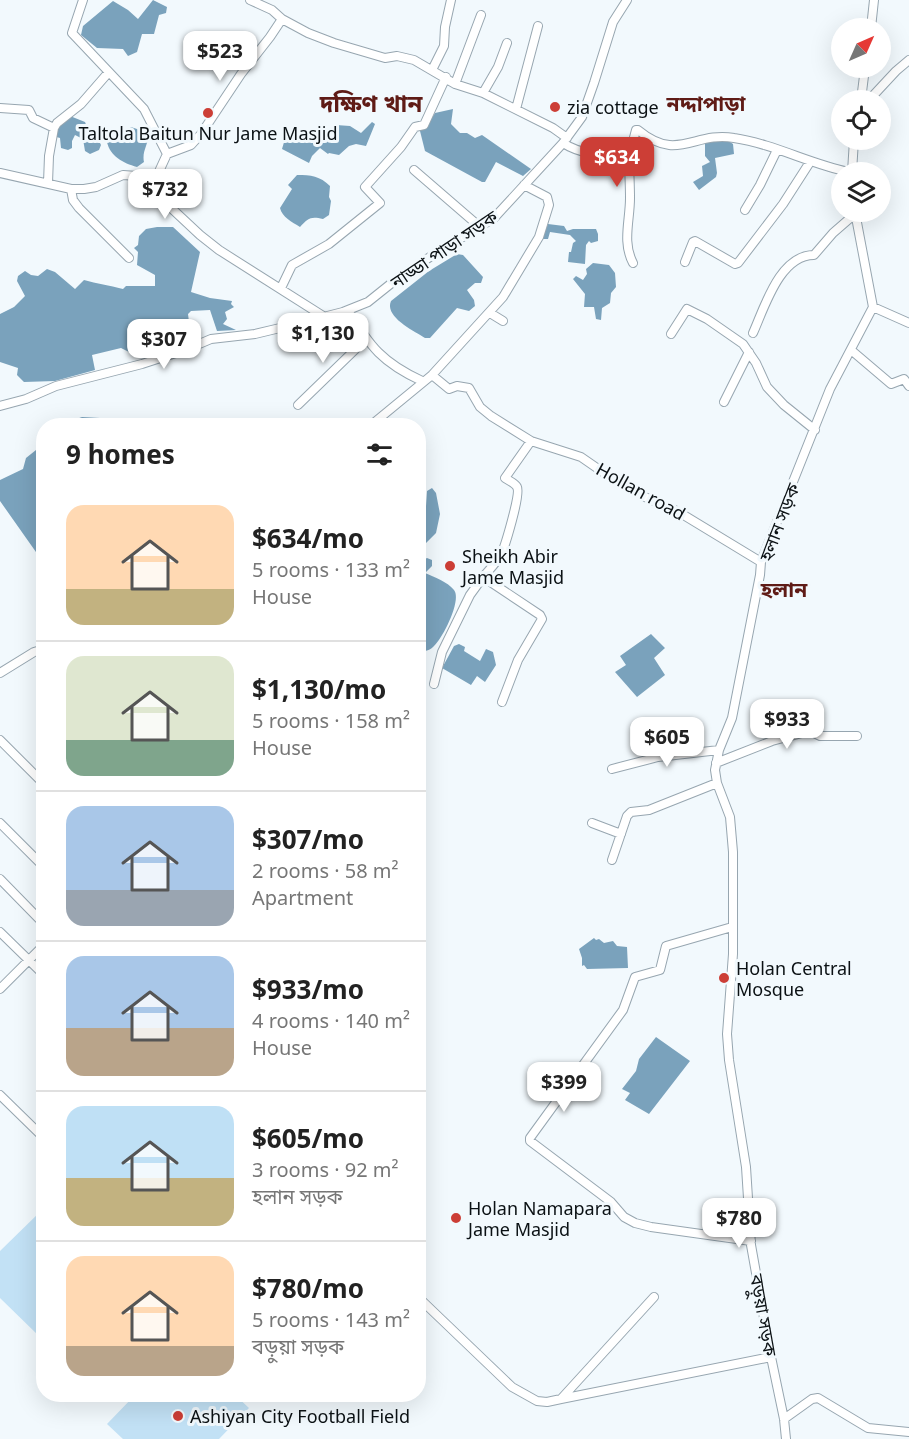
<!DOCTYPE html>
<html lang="en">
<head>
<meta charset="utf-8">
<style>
	body { margin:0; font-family:"Noto Sans","Noto Sans Bengali",sans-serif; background:#f6f6f6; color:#222; height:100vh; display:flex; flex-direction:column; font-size:22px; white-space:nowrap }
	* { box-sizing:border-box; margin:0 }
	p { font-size:20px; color:#767676 }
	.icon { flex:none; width:33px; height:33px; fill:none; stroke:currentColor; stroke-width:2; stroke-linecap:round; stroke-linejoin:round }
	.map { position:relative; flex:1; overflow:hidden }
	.drawer { position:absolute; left:36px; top:418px; width:390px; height:984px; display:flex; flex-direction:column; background:#fff; border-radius:24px; box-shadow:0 6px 24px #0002 }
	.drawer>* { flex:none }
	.needle { width:39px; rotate:45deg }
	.tools { position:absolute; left:831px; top:18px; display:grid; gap:12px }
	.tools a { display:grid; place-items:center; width:60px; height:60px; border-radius:50%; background:#fff; box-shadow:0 6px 24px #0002; font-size:30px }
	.price { position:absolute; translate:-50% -51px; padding:0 14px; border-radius:12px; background:#fff; color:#222; font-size:20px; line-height:39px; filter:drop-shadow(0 2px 3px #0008) }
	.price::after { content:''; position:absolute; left:50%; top:36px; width:18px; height:14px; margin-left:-9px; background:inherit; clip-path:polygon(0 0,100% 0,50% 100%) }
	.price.selected { background:#cc3e36; color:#fff }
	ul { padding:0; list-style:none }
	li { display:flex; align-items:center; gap:18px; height:150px; padding:0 30px }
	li+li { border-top:2px solid #e0e0e0 }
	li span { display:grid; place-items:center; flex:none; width:168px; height:120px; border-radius:18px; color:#555 }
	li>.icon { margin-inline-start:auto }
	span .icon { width:72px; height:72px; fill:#fffc; stroke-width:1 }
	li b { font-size:26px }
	h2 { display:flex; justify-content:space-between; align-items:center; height:72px; padding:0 30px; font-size:26px }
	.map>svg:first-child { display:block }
</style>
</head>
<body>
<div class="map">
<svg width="909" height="1439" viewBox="0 0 909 1439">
	<rect width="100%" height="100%" fill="#f2f9fd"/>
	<path fill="#c2e1f5" d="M43,1209L44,1333L40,1337L0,1298V1251Z
		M135,1395H235L249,1408L219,1439H123L107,1424Z"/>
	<path fill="#7aa2bc" d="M153,0L167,7L166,13L159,15L154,34H142L137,52L128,56L123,49L97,48L81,35L83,26L113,1L128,10L138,19Z
		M453,109L451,124L460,133H467L475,138L482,135L531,169L523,176L496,162L485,182H482L425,151L419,127L427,126L435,113Z
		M70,116L85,122L91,137L99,141L101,145L99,150L90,154L85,151L83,139L75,135L72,141V148L68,150L61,148L60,138L53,136L54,128Z
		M372,122L375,124L366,146L356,144L349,146L339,155L329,153L328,154L320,148L312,156L309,163L282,149L287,132C298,133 306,140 317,144L320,136L336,125L350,126L361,133Z
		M131,127L140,130L147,127C153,139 141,149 144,162L137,167C123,163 110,156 107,142Z
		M719,141L730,142L733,144L734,154L715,158L717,173L716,177L699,190L693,182L703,176L702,166L710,162L705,156V143Z
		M297,175C311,175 320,176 330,186L329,197L331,201L329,215L323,219C311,216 308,218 300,227C292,222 282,217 280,208L292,189L288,185Z
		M548,224L564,226L567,231L573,229H596L598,234V241L591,243L589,241L586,245L585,264L568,262L569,252H571L573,243L576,241L570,235L550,232L548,239H542Z
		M157,227H173L200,252L191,292L210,298L232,301L231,304L234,307L225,312L227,319L223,324L236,330L217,331L210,310L191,311L188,314L189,322L152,344L148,346L141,332L130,337L131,353L121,348L92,355L95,370L55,381L24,382L17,375L18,368L0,362V314L14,307L25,296L17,281L18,276L25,271L31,275L38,276L47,269L55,272L75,289L84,280C97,284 109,285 123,289L126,286H155V275L137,265L138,252L134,248L138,245L139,236L146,229Z
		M457,254L463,255L483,277L481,283H475L467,290L474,300L475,306L469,311L457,308L430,338H425C414,331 384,317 391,301L429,271Z
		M593,263L609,265L615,273L616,287L611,293L610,303L602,308L601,320L596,319L594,307H584L585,294L573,279L576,276L583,280L587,274L586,269Z
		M82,417L100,418L107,426H57Z
		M43,435V562L0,501V480L23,469L26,458L36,450Z
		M432,488L436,493L440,514L436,533L426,543L422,556H419V492L422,505L426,506L427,491Z
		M427,558L432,560V566L425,573C434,577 448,582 454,590C462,600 443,638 434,646C431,650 425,651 421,652L418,647L419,562Z
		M651,634L665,648L654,658L665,675L637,697L615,672L626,665L620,656Z
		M459,644L465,647L464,651L480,661L486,649L493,652L496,665L485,682L477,676L471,685L442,668L454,646Z
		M594,938L596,940L599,939L604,943L613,941L617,946L627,947L628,968L587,969L584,965L582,966V958L579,949Z
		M656,1037L690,1061L649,1114L625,1100L630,1093L622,1089L636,1071L639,1059Z"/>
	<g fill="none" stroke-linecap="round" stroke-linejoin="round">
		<g stroke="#97a6b0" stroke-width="10">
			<path id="minor" d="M83,0L72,33L144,109L167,154
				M250,0L272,10L282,19L308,33L334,43L385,58L397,56L414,60L455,84L483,93L553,128L567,138
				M871,28L874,0
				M432,70L444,46L445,27L451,0
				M455,84L481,15
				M483,93L498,67L507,43
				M861,100L865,68
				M869,100L896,71L909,60
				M0,108L29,110L33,118L54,128
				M516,109L538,26
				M563,143C583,156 606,155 629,156C629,170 630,184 630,198C630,221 622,242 633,263
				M167,154L191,145L201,134L241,74L270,37L282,19
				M629,156L636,130H638C678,163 694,131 734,138C774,144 810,164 849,172
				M414,170L480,227
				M852,172L854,140
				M0,173L71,189H84L96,187L123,175L137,176L200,235L219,250L323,316
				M48,183L49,156L54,128L57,123L81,104L108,73
				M71,189L73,200L79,208L129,258
				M151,189L167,154
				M745,210L760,185L777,150
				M685,262L693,242L695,241L735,264L738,263L783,204L810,162
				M281,288L292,265L329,244L380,203L365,187L401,147L415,127L424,125L446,77
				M873,307L909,323
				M348,310C370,347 383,363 422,381
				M490,313L503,321
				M753,333C765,306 780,255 814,255L833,233L856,213
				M671,334L687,309L707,319L743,344L756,363L767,387L784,405L815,430
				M851,350L891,384L904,379L909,386
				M432,375L449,389L457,386L469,388L480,407L491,416L531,441L581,457L620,484L638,494L677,511L761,562
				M724,402L749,352
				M298,405L365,340
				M0,406L26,399L56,386L142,364L185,350L211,339L255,334L280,328L343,312L368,302L398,278L433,255L494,218L563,143L582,117L594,83L613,22L627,0
				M370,426L432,375L503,297L539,237L549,205L547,197L524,185
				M0,673L34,652L44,649
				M434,684L442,652L470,595L483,577
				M502,702L518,660L542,619L540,615L483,577C489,570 496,563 501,555C505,546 521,494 517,487C515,483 509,481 505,478L531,441
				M0,740L44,784
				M716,763L772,741L802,733L812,732L820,736H857
				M612,769L658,757L719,750
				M0,823L44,867
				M592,823L621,834
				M612,860L627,816L631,812L649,810L717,783
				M0,879L44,924
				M732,927L666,946L660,970L635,977L623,1010L530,1138V1141L611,1202L624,1217L635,1223L651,1227L751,1241
				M0,932L44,975
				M0,989L44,945
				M0,1095L44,1138
				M418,1297L512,1387L537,1401L547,1402L561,1399
				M654,1297L561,1399L771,1357
				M784,1419L812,1399L818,1398L868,1428L909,1432
				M786,1439L784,1419L771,1357L751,1245L746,1167L729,1060L727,1034L733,954V852L730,817L717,783L715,770L719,750L732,718L760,575L761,562L830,389L873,307L855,212"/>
		</g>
		<use href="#minor" stroke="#fff" stroke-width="8"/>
	</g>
	<g fill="#cc3e36" stroke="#f2f9fd" stroke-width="2">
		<circle cx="555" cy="107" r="6"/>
		<circle cx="208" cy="113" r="6"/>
		<circle cx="450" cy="566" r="6"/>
		<circle cx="724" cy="978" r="6"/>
		<circle cx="456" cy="1218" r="6"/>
		<circle cx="178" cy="1416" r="6"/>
	</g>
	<g text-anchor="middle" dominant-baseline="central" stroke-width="6" stroke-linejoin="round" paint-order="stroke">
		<g font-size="18" fill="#0b1114" stroke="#f2f9fd" text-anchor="start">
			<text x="567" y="107">zia cottage</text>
			<text x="208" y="133" text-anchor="middle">Taltola Baitun Nur Jame Masjid</text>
			<text x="462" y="556">Sheikh Abir<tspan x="462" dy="21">Jame Masjid</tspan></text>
			<text x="736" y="968">Holan Central<tspan x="736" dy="21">Mosque</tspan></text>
			<text x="468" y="1208">Holan Namapara<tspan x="468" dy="21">Jame Masjid</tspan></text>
			<text x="190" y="1416">Ashiyan City Football Field</text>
		</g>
		<g font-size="18" fill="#0b1114" stroke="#f2f9fd">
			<text transform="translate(444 249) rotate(-34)">নাড্ডা পাড়া সড়ক</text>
			<text transform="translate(641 491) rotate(29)">Hollan road</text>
			<text transform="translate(779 522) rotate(-69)">হলান সড়ক</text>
			<text transform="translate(764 1315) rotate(80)">বড়ুয়া সড়ক</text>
		</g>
		<g font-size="21" font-weight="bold" fill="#5f1b16" stroke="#f2f9fd">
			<text x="706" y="103">নদ্দাপাড়া</text>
			<text x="784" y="589">হলান</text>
		</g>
		<g font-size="24" font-weight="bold" fill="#5f1b16" stroke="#f2f9fd">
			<text x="371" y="102">দক্ষিণ খান</text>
		</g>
	</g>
</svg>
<div class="tools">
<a><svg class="needle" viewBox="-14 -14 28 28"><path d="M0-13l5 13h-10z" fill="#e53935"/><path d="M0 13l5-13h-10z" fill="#767676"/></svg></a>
<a><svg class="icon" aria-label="locate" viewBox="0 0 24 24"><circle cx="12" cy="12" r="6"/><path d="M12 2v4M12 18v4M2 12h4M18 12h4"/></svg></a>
<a><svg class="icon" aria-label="layers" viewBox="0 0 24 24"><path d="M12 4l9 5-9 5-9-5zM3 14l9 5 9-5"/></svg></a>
</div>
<b class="price" style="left:220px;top:82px">$523</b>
<b class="price selected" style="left:617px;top:188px">$634</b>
<b class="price" style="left:165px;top:220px">$732</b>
<b class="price" style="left:323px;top:364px">$1,130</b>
<b class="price" style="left:164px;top:370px">$307</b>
<b class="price" style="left:787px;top:750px">$933</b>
<b class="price" style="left:667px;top:768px">$605</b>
<b class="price" style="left:564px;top:1113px">$399</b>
<b class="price" style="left:739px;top:1249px">$780</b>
<section class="drawer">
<h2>9 homes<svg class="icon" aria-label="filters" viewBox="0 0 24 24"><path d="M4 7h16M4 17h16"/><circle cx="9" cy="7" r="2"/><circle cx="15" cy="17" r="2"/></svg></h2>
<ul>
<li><span style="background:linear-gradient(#ffd9b3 70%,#c2b280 0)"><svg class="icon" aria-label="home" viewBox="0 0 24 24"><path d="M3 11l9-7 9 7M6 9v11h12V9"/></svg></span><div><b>$634/mo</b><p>5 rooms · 133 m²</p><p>House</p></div></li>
<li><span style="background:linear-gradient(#dfe7d0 70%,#7fa58c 0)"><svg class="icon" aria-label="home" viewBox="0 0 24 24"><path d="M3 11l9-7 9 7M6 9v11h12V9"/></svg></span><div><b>$1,130/mo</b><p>5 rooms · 158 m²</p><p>House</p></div></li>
<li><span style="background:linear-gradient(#a9c7e8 70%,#9aa5b1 0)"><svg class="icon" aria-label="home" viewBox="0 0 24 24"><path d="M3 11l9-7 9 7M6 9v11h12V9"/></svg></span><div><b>$307/mo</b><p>2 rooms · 58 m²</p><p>Apartment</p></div></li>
<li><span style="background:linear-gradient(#a9c7e8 60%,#b9a48a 0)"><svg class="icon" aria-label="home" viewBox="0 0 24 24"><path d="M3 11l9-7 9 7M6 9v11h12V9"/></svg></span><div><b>$933/mo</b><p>4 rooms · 140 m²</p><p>House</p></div></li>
<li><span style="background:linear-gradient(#bfe0f5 60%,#c2b280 0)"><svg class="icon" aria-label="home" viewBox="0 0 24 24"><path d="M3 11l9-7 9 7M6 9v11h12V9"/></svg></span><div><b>$605/mo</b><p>3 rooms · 92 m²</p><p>হলান সড়ক</p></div></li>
<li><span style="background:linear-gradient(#ffd9b3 75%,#b9a48a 0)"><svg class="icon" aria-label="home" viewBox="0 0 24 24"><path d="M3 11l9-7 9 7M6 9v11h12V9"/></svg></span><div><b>$780/mo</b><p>5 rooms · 143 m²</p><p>বড়ুয়া সড়ক</p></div></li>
</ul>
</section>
</div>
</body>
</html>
